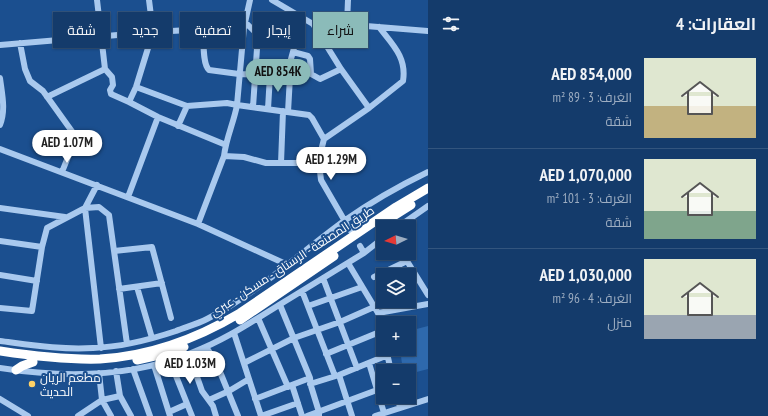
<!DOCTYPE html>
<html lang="ar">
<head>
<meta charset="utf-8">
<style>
	body { margin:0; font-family:"PT Sans Narrow",Cairo,sans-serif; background:#1d4271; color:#f1f3f6; direction:rtl; height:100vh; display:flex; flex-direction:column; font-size:15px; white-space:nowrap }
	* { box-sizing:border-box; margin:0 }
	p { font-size:13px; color:#9dadc1 }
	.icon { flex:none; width:22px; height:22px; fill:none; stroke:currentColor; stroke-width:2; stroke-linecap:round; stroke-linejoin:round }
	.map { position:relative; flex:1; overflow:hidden; direction:ltr }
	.details { display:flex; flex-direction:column; background:#143b6b; width:340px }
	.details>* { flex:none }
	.guide { position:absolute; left:12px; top:12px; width:356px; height:36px; direction:rtl; display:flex; gap:8px }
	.needle { width:26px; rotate:265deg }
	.controls { position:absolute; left:376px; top:220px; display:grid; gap:8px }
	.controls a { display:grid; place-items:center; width:40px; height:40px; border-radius:0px; background:#143b6b; box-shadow:0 1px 3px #0004,0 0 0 1px #33557e; font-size:20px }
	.price { position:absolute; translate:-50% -34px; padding:0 9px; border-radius:14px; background:#fff; color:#222; font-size:13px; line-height:26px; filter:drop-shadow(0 1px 2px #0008) }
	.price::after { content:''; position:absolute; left:50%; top:24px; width:12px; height:9px; margin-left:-6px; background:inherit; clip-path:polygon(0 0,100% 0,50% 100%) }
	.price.current { background:#8bbbb9; color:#111 }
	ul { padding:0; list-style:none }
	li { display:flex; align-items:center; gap:12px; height:100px; padding:0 12px }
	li+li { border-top:1px solid #33557e }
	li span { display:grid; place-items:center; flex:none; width:112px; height:80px; border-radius:0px; color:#555 }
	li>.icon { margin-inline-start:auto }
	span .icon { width:48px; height:48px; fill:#fffc; stroke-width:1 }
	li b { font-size:17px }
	h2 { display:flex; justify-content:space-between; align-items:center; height:48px; padding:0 12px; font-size:17px }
	.pill { padding:0 14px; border-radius:0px; background:#143b6b; box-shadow:0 1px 3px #0004,0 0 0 1px #33557e; font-size:14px; line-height:36px }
	.pill.current { background:#8bbbb9; color:#111 }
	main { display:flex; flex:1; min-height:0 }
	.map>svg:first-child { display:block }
</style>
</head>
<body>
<main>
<section class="details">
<h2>العقارات: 4<svg class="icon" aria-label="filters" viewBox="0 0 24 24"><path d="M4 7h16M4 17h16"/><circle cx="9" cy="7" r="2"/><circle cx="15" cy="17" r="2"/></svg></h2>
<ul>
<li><span style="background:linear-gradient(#dfe7d0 60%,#c2b280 0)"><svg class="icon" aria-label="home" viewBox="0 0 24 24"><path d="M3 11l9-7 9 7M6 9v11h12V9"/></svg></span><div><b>AED 854,000</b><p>الغرف: 3 · 89 m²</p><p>شقة</p></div></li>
<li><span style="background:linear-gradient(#dfe7d0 65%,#7fa58c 0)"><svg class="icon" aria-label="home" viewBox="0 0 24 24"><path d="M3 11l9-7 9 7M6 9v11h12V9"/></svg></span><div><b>AED 1,070,000</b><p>الغرف: 3 · 101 m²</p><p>شقة</p></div></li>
<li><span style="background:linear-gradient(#dfe7d0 70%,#9aa5b1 0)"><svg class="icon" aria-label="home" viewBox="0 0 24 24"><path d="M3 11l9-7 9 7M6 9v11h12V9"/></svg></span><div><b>AED 1,030,000</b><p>الغرف: 4 · 96 m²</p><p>منزل</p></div></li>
</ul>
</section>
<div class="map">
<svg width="428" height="416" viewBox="0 0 428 416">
	<rect width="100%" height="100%" fill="#1b4f8f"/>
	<path fill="#2e69ad" d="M428,326V369L409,374V371H403L400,349H409V331Z"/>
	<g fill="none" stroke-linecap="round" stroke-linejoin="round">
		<path stroke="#a9c9ee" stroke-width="6" d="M97,0L105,69L112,77L113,85L110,90L111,94L129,102L158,117L226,145
			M250,0L244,27L237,105L309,115L312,118L324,139
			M272,0L313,24L341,69L369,108L324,139L320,155L319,163L321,180L350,230
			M245,22L256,33L261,35L287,37L291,40L294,48L291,59L288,112
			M313,24L329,23L428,31
			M347,24L348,0
			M203,29C204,39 202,64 209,70L239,74L290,76
			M20,43L25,69L30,81L43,91L76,137L62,172
			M0,45L153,32L244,27
			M293,52L308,56L310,59L311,74L320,79L341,69
			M0,78C2,94 6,110 0,125
			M136,87L187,106L227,103L237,105C234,122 226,138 224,156L198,224
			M47,97L105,69
			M129,102L136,87L153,32L149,0
			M253,107L258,34
			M369,108L403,81C407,57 392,44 379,27
			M268,109L270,75
			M178,126L187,106
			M0,149L198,224L288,265
			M224,156L244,157L266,163H319
			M281,163L283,111
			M128,197L158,117
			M0,208L65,217
			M398,227L428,206
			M0,241L42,247
			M360,246L364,253
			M114,251L152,247L171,318
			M402,253L428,295
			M348,263L378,313L383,335
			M0,275L37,281
			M374,277L407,261
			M323,278L357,368
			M137,287L152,338
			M119,289L162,283
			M302,291L335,376
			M280,305L310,378L311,386L319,412V416
			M308,306L362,287
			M0,308L32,311L42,247L47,228L85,208L97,185
			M378,313L428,304
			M258,318L288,387
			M234,333L261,416
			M0,341C31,345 62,350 93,348C121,347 149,340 176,331C186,327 197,324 207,319C257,293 299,254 344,221C371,202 399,186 428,172
			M206,347L216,362L238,416
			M101,348L85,208L99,207L109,215L127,344
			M386,349L391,371
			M189,354L202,391L213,406L216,416
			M326,354L382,331
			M170,361L192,416
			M244,363L294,338L340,322L374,307
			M369,363L384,413
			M154,365L170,416
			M0,368C63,378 132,377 191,353C223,341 250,323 279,305C307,288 336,270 364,253L383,238
			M133,369L150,416
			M99,373L102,400L111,416
			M339,375L352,416
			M310,384L339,375L388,355
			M292,385L302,416
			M120,396L131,416
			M397,397L400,407
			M0,399L28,416
			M255,399L310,378
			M209,400L229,391L249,379
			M169,412L187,404
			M78,416L102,400L120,396L116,371
			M261,416L298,403
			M307,416L377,390
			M375,416L428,399"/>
		<path stroke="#fff" stroke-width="9" d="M384,222L411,205
			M240,320L334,256
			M0,351C33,356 66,360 100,359C149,356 198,338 240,313L396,207L428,188
			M137,360L168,353L184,347
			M16,370L22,366L33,362"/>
	</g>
	<circle fill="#ffd166" stroke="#1b4f8f" stroke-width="1.5" cx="32" cy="384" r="4"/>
	<g text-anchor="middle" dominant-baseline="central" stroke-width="4" stroke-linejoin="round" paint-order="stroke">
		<g font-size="12" fill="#fff" stroke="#1b4f8f">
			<text transform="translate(292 261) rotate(-33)">طريق المصنعة - الرستاق - مسكن - عبري</text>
		</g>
		<g font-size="12" fill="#fff" stroke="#1b4f8f" text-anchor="start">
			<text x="40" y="377">مطعم الريان<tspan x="40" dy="14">الحديث</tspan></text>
		</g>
	</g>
</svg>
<div class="controls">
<a><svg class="needle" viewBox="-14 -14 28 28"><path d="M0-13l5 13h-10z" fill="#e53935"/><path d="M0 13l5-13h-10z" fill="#9dadc1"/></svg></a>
<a><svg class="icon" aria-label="layers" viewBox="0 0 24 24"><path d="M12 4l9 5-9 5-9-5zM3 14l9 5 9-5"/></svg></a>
<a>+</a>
<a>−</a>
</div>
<b class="price current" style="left:278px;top:93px">AED 854K</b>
<b class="price" style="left:67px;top:164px">AED 1.07M</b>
<b class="price" style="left:331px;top:181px">AED 1.29M</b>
<b class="price" style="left:190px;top:385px">AED 1.03M</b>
<div class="guide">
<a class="pill current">شراء</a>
<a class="pill">إيجار</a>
<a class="pill">تصفية</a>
<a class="pill">جديد</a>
<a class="pill">شقة</a>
</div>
</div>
</main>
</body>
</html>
